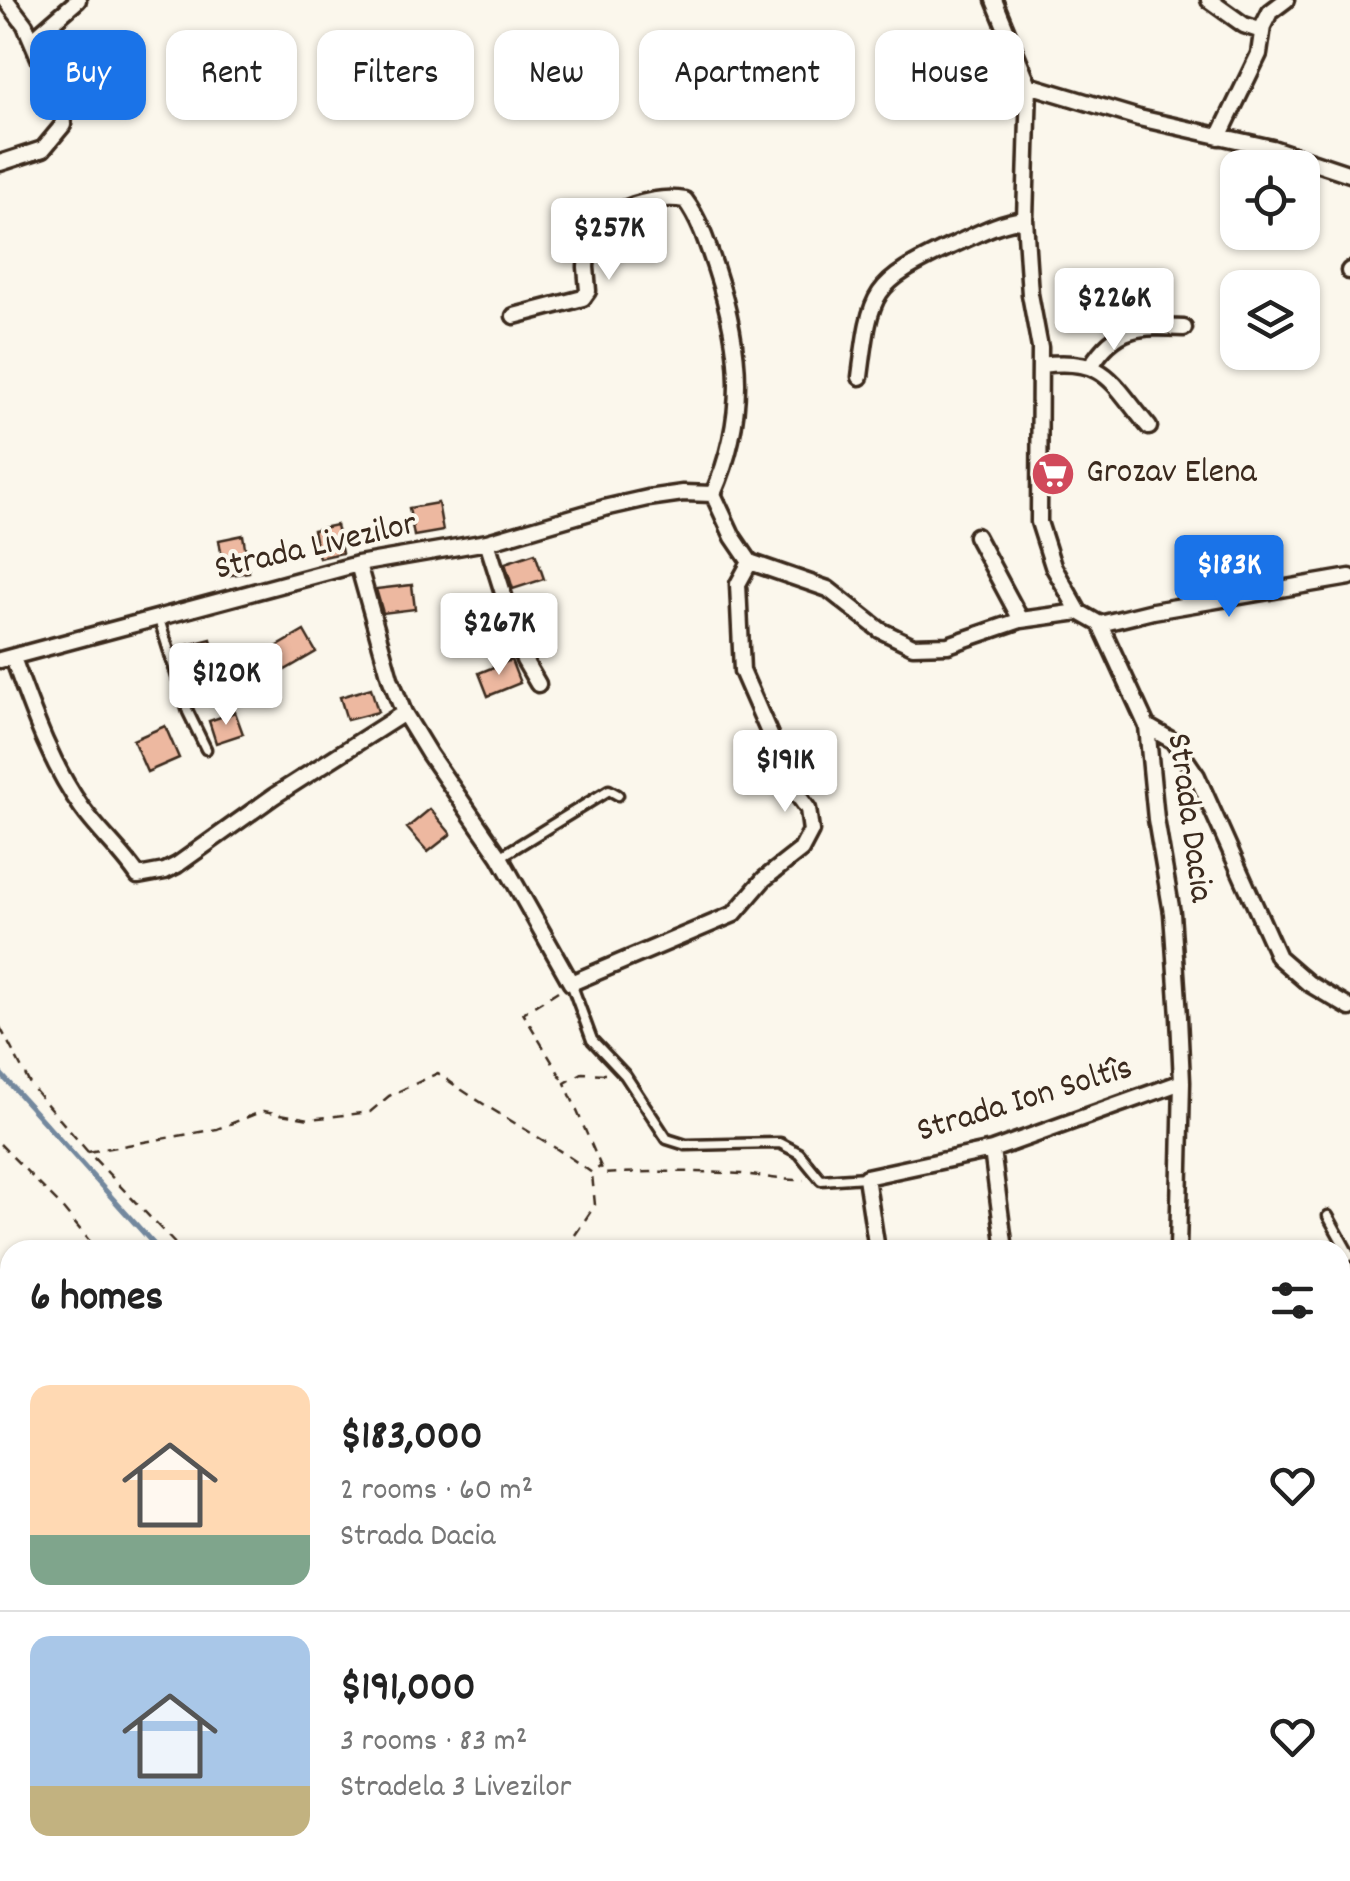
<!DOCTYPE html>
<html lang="en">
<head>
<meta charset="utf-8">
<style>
	body { margin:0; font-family:Dekko,sans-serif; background:#f6f6f6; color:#222; height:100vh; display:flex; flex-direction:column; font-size:38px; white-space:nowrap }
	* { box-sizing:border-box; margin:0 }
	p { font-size:32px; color:#767676 }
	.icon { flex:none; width:55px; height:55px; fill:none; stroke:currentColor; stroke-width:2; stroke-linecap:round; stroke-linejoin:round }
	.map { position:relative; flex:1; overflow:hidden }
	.side { position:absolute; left:0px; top:1240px; width:1350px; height:642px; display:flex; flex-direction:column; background:#fff; border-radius:30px 30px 0 0; box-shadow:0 2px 8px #0004 }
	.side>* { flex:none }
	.top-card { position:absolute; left:30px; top:30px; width:1290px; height:90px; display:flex; gap:20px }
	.tools { position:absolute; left:1220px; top:150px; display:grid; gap:20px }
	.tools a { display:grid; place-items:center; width:100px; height:100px; border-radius:20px; background:#fff; box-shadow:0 2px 8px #0004; font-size:50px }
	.price { position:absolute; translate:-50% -85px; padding:0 22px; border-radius:10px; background:#fff; color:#222; font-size:32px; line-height:65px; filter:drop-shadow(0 2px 5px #0008) }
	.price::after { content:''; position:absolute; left:50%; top:60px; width:30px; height:22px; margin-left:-15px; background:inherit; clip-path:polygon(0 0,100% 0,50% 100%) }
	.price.active { background:#1a73e8; color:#fff }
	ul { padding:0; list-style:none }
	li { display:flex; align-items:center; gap:30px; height:250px; padding:0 30px }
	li+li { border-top:2px solid #e0e0e0 }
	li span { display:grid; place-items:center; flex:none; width:280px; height:200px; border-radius:20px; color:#555 }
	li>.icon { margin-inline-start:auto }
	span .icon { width:120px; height:120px; fill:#fffc; stroke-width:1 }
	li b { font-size:42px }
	h2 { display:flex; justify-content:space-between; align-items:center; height:120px; padding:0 30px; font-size:42px }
	.tag { padding:0 35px; border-radius:20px; background:#fff; box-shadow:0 2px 8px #0004; font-size:35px; line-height:90px }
	.tag.active { background:#1a73e8; color:#fff }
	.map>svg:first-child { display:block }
</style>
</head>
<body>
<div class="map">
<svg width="1350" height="1881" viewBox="0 0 1350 1881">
	<rect width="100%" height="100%" fill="#fbf7ec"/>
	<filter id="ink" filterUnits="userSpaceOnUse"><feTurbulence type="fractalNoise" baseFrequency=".01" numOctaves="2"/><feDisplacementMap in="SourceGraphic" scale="20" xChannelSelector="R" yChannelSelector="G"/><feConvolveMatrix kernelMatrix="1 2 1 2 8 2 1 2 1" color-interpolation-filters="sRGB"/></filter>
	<g filter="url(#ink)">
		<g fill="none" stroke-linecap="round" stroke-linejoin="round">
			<path stroke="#73889e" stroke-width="5" d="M0,1073L159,1250
				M921,1872L948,1881"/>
		</g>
		<path fill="#edb8a0" stroke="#3b2a1e" stroke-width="2.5" d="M438,503L443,531L414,536L409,508Z
			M336,525L342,553L319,558L313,530Z
			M243,535L249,572L225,576L219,540Z
			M535,553L544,579L513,589L505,563Z
			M412,585L415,609L383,613L376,589Z
			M304,631L316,652L285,670L273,649Z
			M211,639L217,662L190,669L184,646Z
			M511,660L520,683L488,696L479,673Z
			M371,688L378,712L347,720L340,697Z
			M235,712L243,734L216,743L209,721Z
			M165,726L179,758L147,772L133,740Z
			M430,809L451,834L428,852L407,828Z"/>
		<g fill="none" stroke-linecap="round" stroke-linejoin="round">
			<g stroke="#3b2a1e" stroke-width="15">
				<path id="service" d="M158,616L188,712L206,749
					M500,857L609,790L618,795
					M571,983L592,1040L625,1075L667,1139L686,1145L780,1143L799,1153L821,1180L866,1177
					M1328,1216L1350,1256"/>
			</g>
			<g stroke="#3b2a1e" stroke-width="21">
				<path id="minor" d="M994,0L1029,85L1025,219L1030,294L1040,348L1039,522L1053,566L1079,612L1100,624L1147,726L1156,819L1172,913L1179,1017L1182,1082L1178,1250
					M1209,0L1244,25L1262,31
					M32,40L78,0
					M1029,85L1139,118L1272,148L1350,174
					M1219,137L1259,54L1263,26L1270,12L1286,0
					M0,163L43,149L63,125L61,93L43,67L25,25L6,0
					M1349,271L1350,270
					M514,316L583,298L588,291L586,267L589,230C613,210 653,194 685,200C700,220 708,246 716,270C742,349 747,417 713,494
					M1041,365C1107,357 1110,381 1149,427
					M1091,366C1116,325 1140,326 1184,328
					M860,377C871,290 871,284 951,246C976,235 997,222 1025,219
					M713,494L733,537L750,562L828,589L880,630L913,646L948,645L1021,620L1079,612
					M976,536L1021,620
					M487,542L524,660L538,684
					M358,564L390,678L404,713L429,754L500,857L571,983L734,914L764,879L801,850L811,831L808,809L794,790L742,671L738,584L750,562
					M1100,624L1153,611L1350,577
					M13,658C32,710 50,763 82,808C99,832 122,852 138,876L165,871L177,865L274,796L404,713
					M0,660L358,564L487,542L604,508L648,498L683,493L713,494
					M1147,726L1173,741L1197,776L1278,957L1308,983L1350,1008
					M992,1150L1005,1250
					M877,1250L866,1177L992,1150L1182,1082
					M1340,1336L1350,1325"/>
			</g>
			<path stroke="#3b2a1e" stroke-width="2.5" stroke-dasharray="10 8" stroke-linecap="butt" d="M558,991L523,1013L564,1082
				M0,1027L31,1086L88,1152L181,1250
				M605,1074L582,1073L565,1083L604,1174C650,1171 695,1171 741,1174C763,1176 782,1181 804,1180
				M0,1144L59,1204L97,1250
				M88,1152L217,1129L263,1111L310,1119L370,1112L389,1096L438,1073C487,1110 542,1136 592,1173L601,1166
				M565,1250L595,1205L592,1174
				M0,1409L10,1419
				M0,1738L10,1744
				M216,1872L232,1881
				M781,1872L789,1881
				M1206,1872L1207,1881"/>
			<use href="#service" stroke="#fbf7ec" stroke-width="8"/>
			<use href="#minor" stroke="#fbf7ec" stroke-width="14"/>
		</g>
	</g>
	<defs>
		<g id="supermarket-disc" transform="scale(2.25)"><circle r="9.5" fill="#d1495b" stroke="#fbf7ec"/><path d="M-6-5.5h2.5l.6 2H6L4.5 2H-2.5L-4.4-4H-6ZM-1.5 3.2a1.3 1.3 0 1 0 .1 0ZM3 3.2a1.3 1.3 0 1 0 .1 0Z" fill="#fff"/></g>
	</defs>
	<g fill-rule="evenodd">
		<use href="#supermarket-disc" x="1053" y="474"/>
	</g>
	<g text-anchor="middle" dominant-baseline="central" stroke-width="8" stroke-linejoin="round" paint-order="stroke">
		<g font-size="35" fill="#3b2a1e" stroke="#fbf7ec" text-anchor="start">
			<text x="1086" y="474">Grozav Elena</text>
		</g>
		<g font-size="35" fill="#3b2a1e" stroke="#fbf7ec">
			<text transform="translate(316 548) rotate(-13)">Strada Livezilor</text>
			<text transform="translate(1188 818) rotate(82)">Strada Dacia</text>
			<text transform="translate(1025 1101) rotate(-17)">Strada Ion Soltîs</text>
		</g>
	</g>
</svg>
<div class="tools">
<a><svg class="icon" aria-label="locate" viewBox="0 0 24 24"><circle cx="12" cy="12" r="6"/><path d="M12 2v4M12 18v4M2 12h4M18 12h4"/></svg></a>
<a><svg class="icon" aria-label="layers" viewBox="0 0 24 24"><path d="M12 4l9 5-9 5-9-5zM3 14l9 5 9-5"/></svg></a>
</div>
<b class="price" style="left:609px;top:283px">$257K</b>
<b class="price" style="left:1114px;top:353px">$226K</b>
<b class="price active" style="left:1229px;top:620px">$183K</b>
<b class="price" style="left:499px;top:678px">$267K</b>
<b class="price" style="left:226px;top:728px">$120K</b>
<b class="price" style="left:785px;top:815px">$191K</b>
<div class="top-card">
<a class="tag active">Buy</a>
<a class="tag">Rent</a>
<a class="tag">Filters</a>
<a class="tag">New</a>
<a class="tag">Apartment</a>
<a class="tag">House</a>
</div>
<section class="side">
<h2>6 homes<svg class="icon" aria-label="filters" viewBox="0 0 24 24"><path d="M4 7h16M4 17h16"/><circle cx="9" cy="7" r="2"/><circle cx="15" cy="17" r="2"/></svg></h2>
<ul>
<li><span style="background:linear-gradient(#ffd9b3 75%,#7fa58c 0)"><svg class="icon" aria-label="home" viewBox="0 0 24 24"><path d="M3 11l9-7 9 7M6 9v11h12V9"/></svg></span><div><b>$183,000</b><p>2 rooms · 60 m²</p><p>Strada Dacia</p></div><svg class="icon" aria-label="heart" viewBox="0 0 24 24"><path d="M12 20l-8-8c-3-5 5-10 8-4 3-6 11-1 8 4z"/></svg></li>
<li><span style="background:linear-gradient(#a9c7e8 75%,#c2b280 0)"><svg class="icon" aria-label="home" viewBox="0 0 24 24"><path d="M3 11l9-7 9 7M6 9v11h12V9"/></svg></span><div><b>$191,000</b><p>3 rooms · 83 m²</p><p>Stradela 3 Livezilor</p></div><svg class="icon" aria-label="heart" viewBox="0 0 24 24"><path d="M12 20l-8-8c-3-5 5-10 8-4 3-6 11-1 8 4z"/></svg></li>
</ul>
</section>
</div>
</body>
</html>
